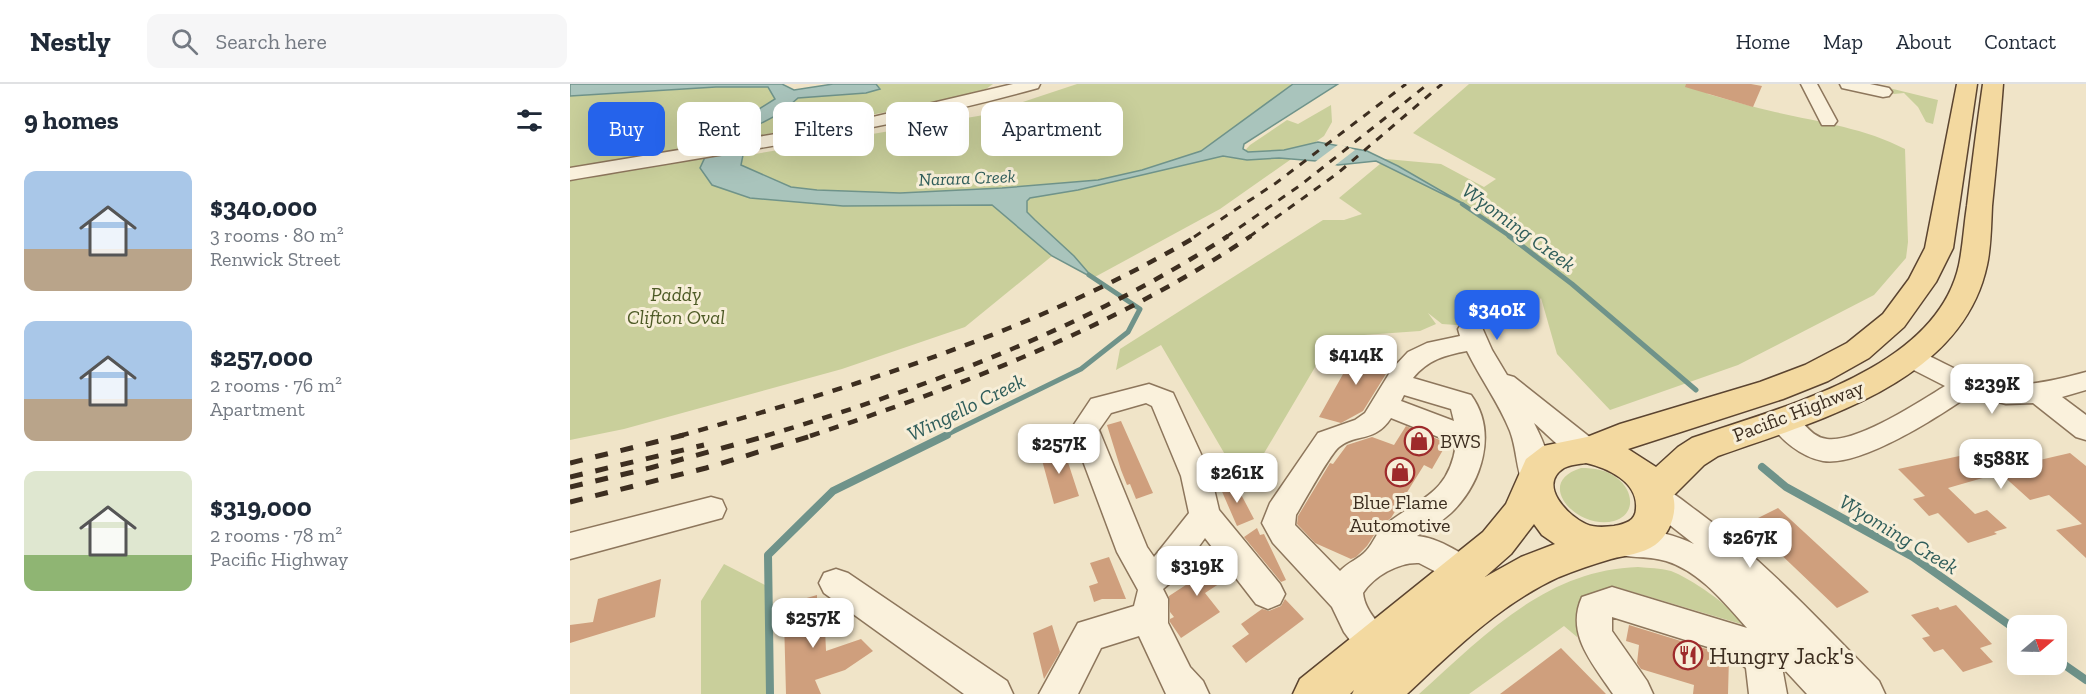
<!DOCTYPE html>
<html lang="en">
<head>
<meta charset="utf-8">
<style>
	body { margin:0; font-family:"Zilla Slab",serif; background:#f6f6f7; color:#1f2937; height:100vh; display:flex; flex-direction:column; font-size:22px; white-space:nowrap }
	* { box-sizing:border-box; margin:0 }
	p { font-size:20px; color:#747a83 }
	.icon { flex:none; width:33px; height:33px; fill:none; stroke:currentColor; stroke-width:2; stroke-linecap:round; stroke-linejoin:round }
	.map { position:relative; flex:1; overflow:hidden }
	.sheet { display:flex; flex-direction:column; background:#fff; width:570px }
	.sheet>* { flex:none }
	.hud { position:absolute; left:18px; top:18px; width:570px; height:54px; display:flex; gap:12px }
	.needle { width:39px; rotate:71deg }
	.buttons { position:absolute; left:1437px; top:531px; display:grid; gap:12px }
	.buttons a { display:grid; place-items:center; width:60px; height:60px; border-radius:12px; background:#fff; box-shadow:0 6px 24px #0002; font-size:30px }
	.price { position:absolute; translate:-50% -51px; padding:0 14px; border-radius:12px; background:#fff; color:#222; font-size:20px; line-height:39px; filter:drop-shadow(0 2px 3px #0008) }
	.price::after { content:''; position:absolute; left:50%; top:36px; width:18px; height:14px; margin-left:-9px; background:inherit; clip-path:polygon(0 0,100% 0,50% 100%) }
	.price.on { background:#2563eb; color:#fff }
	ul { padding:0; list-style:none }
	li { display:flex; align-items:center; gap:18px; height:150px; padding:0 24px }
	li span { display:grid; place-items:center; flex:none; width:168px; height:120px; border-radius:12px; color:#555 }
	li>.icon { margin-inline-start:auto }
	span .icon { width:72px; height:72px; fill:#fffc; stroke-width:1 }
	li b { font-size:26px }
	h2 { display:flex; justify-content:space-between; align-items:center; height:72px; padding:0 24px; font-size:26px }
	.pill { padding:0 21px; border-radius:12px; background:#fff; box-shadow:0 6px 24px #0002; font-size:21px; line-height:54px }
	.pill.on { background:#2563eb; color:#fff }
	header { display:flex; align-items:center; gap:36px; box-sizing:border-box; height:84px; padding:0 30px; background:#fff; border-bottom:2px solid #e0e1e3 }
	header strong { font-size:28px }
	nav { display:flex; gap:33px; margin-inline-start:auto; font-size:21px }
	.search { width:420px; height:54px; background:#f6f6f7; display:flex; align-items:center; gap:15px; box-sizing:border-box; padding:0 21px; border-radius:12px; color:#747a83; font-size:22px }
	main { display:flex; flex:1; min-height:0 }
	.map>svg:first-child { display:block }
</style>
</head>
<body>
<header>
<strong>Nestly</strong>
<div class="search"><svg class="icon" aria-label="search" viewBox="0 0 24 24"><circle cx="10" cy="10" r="6"/><path d="M15 15l6 6"/></svg>Search here</div>
<nav><a>Home</a><a>Map</a><a>About</a><a>Contact</a></nav>
</header>
<main>
<section class="sheet">
<h2>9 homes<svg class="icon" aria-label="filters" viewBox="0 0 24 24"><path d="M4 7h16M4 17h16"/><circle cx="9" cy="7" r="2"/><circle cx="15" cy="17" r="2"/></svg></h2>
<ul>
<li><span style="background:linear-gradient(#a9c7e8 65%,#b9a48a 0)"><svg class="icon" aria-label="home" viewBox="0 0 24 24"><path d="M3 11l9-7 9 7M6 9v11h12V9"/></svg></span><div><b>$340,000</b><p>3 rooms · 80 m²</p><p>Renwick Street</p></div></li>
<li><span style="background:linear-gradient(#a9c7e8 65%,#b9a48a 0)"><svg class="icon" aria-label="home" viewBox="0 0 24 24"><path d="M3 11l9-7 9 7M6 9v11h12V9"/></svg></span><div><b>$257,000</b><p>2 rooms · 76 m²</p><p>Apartment</p></div></li>
<li><span style="background:linear-gradient(#dfe7d0 70%,#8fb573 0)"><svg class="icon" aria-label="home" viewBox="0 0 24 24"><path d="M3 11l9-7 9 7M6 9v11h12V9"/></svg></span><div><b>$319,000</b><p>2 rooms · 78 m²</p><p>Pacific Highway</p></div></li>
</ul>
</section>
<div class="map">
<svg width="1516" height="610" viewBox="0 0 1516 610">
	<rect width="100%" height="100%" fill="#f0e4c8"/>
	<path fill="#c9cf9b" d="M305,0H423L416,5L376,17L176,54L178,46L211,29L228,14L296,9L310,4Z
		M507,0H723L631,67L572,86L528,96L432,104L330,109L247,106L221,103L170,82L173,72L414,31Z
		M899,0H1131L1138,10C1160,16 1183,23 1205,28C1249,38 1295,44 1335,65L1338,158L1336,174L1304,211L1168,281L1040,326L987,270L971,214L963,225L931,235L915,243L872,240L858,229L866,240L850,247L780,252L754,268L674,403L591,261L546,286L550,265L753,136H774L792,130L769,114L816,75L871,80L914,103L926,95L843,49Z
		M146,3H198L205,15L145,52L141,61L0,84V12Z
		M1315,3L1368,16L1363,40L1356,38L1348,23L1334,9L1324,10L1314,6Z
		M761,21L762,38L754,52L650,125L523,194L457,128L456,117L460,114L508,106L643,72L668,74L680,61L717,36L728,40Z
		M135,72L180,114L273,122L422,121L482,172L395,243L272,285L54,345L0,356V96Z
		M1011,384C1024,384 1037,386 1047,394C1063,406 1067,430 1044,437C1009,447 962,399 1011,384Z
		M154,480L199,503V610H131V517Z
		M1068,483C1079,484 1090,484 1101,487C1118,493 1164,523 1171,540L1043,502L1012,515L1007,553L994,542L899,610H849C914,552 975,486 1068,483Z"/>
	<path fill="#a9c4bc" stroke="#6f938a" stroke-width="1.5" d="M0,0H212L224,6L263,0H306L310,5L296,9L228,14L211,29L178,46L171,81L221,103L247,106L330,109L432,104L528,96L572,86L631,67L723,0H768L674,60L673,65L678,68L714,66L748,58L797,67L828,82L899,123L806,77L768,81L746,77L709,74L677,76L653,72L508,106L460,114L457,117V128L465,136L504,172L523,194L482,172L422,121L273,122L180,114L142,101L130,84L145,52L205,15L198,3H146L0,12Z"/>
	<path fill="#f0e4c8" d="M769,60L785,66L763,83L745,78Z"/>
	<g fill="none" stroke-linecap="round" stroke-linejoin="round">
		<path stroke="#6f938a" stroke-width="4.5" d="M892,120L941,153"/>
		<path stroke="#6f938a" stroke-width="5" d="M939,152L1002,200L1126,306
			M374,352L511,285L558,248L570,225L519,191"/>
		<path stroke="#6f938a" stroke-width="8" d="M1192,383L1216,403L1343,473L1448,547
			M1486,575L1516,596
			M200,610L198,471L263,407L377,351"/>
	</g>
	<path fill="#cf9f7d" d="M1116,0H1181L1192,2L1183,23L1115,3Z
		M787,265L824,277L793,327L771,339L749,333Z
		M551,337L583,409L566,415L560,400L557,401L551,386L537,341Z
		M836,342L877,359L862,385L854,381L821,434L810,442L797,462L786,473L781,475L745,459L727,440L728,432L760,379L763,380L777,361L802,353L824,361Z
		M493,363L509,412L484,420L470,369Z
		M1432,363L1452,380L1500,369L1516,382V474L1486,446L1512,440L1479,411L1460,416L1430,389L1378,404L1405,430L1417,426L1437,444L1424,448L1427,450L1398,459L1368,429L1359,432L1343,415L1355,412L1328,385Z
		M665,399L684,435L667,442L650,403Z
		M1208,424L1299,508L1267,524L1178,439Z
		M687,444L690,451L694,450L716,496L711,498L674,453Z
		M645,471L661,492L635,509L650,528L611,554L600,538V535L604,533L600,528L599,512L622,497L616,489Z
		M539,473L556,515H532L524,518L519,502L528,499L520,479Z
		M91,495L85,533L0,559V541L23,538L28,515Z
		M247,511V525L254,523L256,567L291,555L303,567L275,586L245,596L251,610H216L214,535L217,534L216,520Z
		M715,515L734,535L676,579L662,562L679,550L671,540L692,525L699,527L711,522Z
		M1386,521L1422,560L1410,564L1423,578L1393,588L1373,565L1364,568L1352,554L1360,552L1341,531L1368,523L1370,526Z
		M482,541L490,568L474,595L463,549Z
		M1059,541L1156,571L1159,573L1158,610H1123L1124,601L1071,585L1067,579L1069,561L1056,557Z
		M991,564L1036,610H930Z"/>
	<g fill="none" stroke-linecap="round" stroke-linejoin="round">
		<g stroke="#8d765c" stroke-width="3">
			<path id="minor" d="M443,0H470L468,4C314,47 157,69 0,96V84L290,36Z
				M1231,0H1247L1267,37L1264,41H1252Z
				M1270,0H1300L1319,4L1322,8L1319,12L1313,13L1272,4Z
				M901,237L910,239L922,266L937,291L944,293L1026,358L1031,366L1026,374C1003,381 982,354 964,339C973,357 986,383 976,402L965,406L954,402C946,386 947,365 940,347C929,319 910,294 897,267C875,271 858,276 843,294L901,311C928,348 912,399 881,429C871,438 859,445 847,452C866,453 902,472 910,488L905,498L893,502L849,479C829,478 804,492 793,509C795,530 814,542 823,561L818,572L805,577L792,572L774,548L762,523L703,459L692,439L700,419L748,349L785,336L795,329L822,285L838,268L857,259L890,252L888,245L892,239ZM834,311L881,325L884,337L831,317ZM821,334L886,360C879,411 849,414 815,441C806,448 804,459 796,467C789,475 778,478 770,487L725,441L726,431C734,418 760,370 769,363C786,349 805,359 821,334Z
				M1339,264C1358,270 1376,281 1394,289C1439,308 1471,300 1516,288V306L1492,313L1516,331V356L1506,353L1463,319L1436,320L1400,311C1368,333 1291,383 1253,377C1231,373 1209,355 1198,336L1202,329C1231,320 1233,352 1257,355C1287,359 1349,318 1375,302L1330,279L1326,273L1330,267Z
				M579,300L603,309L641,392L649,426L710,500L715,510L710,520L698,525L686,520L635,454L607,493L593,505L598,515V539L620,583L633,597L639,610H596L569,552L531,564L508,610H469L508,539L564,522L568,506L547,468L501,345L521,315ZM576,319L582,322L611,392L619,429L584,473L577,463L529,346L541,329Z
				M1084,400C1100,405 1113,417 1127,427C1194,476 1251,538 1309,597L1315,610H1237L1212,583L1217,610H1179L1176,584L1157,569L1042,533V547L1077,597L1083,610H1043C1023,580 995,550 1012,513L1042,503L1177,544C1154,518 1129,487 1096,477C1076,471 1056,475 1037,468L1032,459L1037,450C1064,440 1098,448 1124,460L1073,420L1069,412L1073,404Z
				M141,413L152,416L156,425L152,434L0,475V449Z
				M266,485L278,489L437,597L443,610H394L254,509L249,499L254,489Z"/>
		</g>
		<g stroke="#5b4430" stroke-width="3">
			<path id="major" d="M1387,0H1407L1383,164L1366,198L1334,243L1299,274L1258,297L1213,315L1058,365L1086,383L1108,363L1122,354C1211,323 1366,286 1389,181C1393,162 1394,141 1397,122C1402,81 1407,41 1413,0H1433C1430,41 1426,82 1422,122C1421,142 1421,163 1417,181C1392,300 1245,337 1148,372L1134,381L1103,412C1108,429 1099,451 1085,461C1072,470 1056,471 1041,475C1024,480 1006,486 989,493C930,520 884,566 837,610H782L784,606L780,610H723L730,595L913,448L936,420L956,375L973,362L1017,353L1050,340L1190,298L1235,281L1277,259L1313,230L1339,195L1355,164ZM1016,379C1038,384 1068,398 1066,424C1066,437 1055,440 1044,442C1035,443 1025,444 1016,440C998,432 967,401 994,384C1000,381 1009,380 1016,379ZM964,440L972,451L985,460L951,473L915,493L941,470Z"/>
		</g>
		<use href="#minor" fill="#faf1dc" fill-rule="evenodd"/>
		<use href="#major" fill="#f3d9a0" fill-rule="evenodd"/>
		<path stroke="#3d2e20" stroke-width="3" stroke-dasharray="8 8" stroke-linecap="butt" d="M624,153L706,99L836,0
			M656,153L732,100L858,0
			M679,153L768,89L872,0"/>
		<path stroke="#3d2e20" stroke-width="4.5" stroke-dasharray="10 10" stroke-linecap="butt" d="M109,352C288,302 466,247 627,152
			M195,352C356,304 516,244 658,152
			M240,352C394,301 545,243 681,152"/>
		<path stroke="#3d2e20" stroke-width="5" stroke-dasharray="13 13" stroke-linecap="butt" d="M0,379L114,351
			M0,393L134,361
			M0,403L80,384L200,351
			M0,418L136,384L244,351"/>
	</g>
	<defs>
		<g id="shop-ring" transform="scale(1.5)"><circle r="9.5" fill="#f7eed8" stroke="#9e2a2b" stroke-width="1.5"/><path d="M-5-2.5h2.3a2.7 3.5 0 0 1 5.4 0H5L5.5 6h-11ZM-1.5-2.5h3a1.5 2.3 0 0 0-3 0Z" fill="#9e2a2b"/></g>
		<g id="restaurant-ring" transform="scale(1.5)"><circle r="9.5" fill="#f7eed8" stroke="#9e2a2b" stroke-width="1.5"/><path d="M-5-6h1v4h1v-4h1v4h1v-4h1v5L-1.5 .5V6h-2V.5L-5-1ZM5-6V6H3V1.5H1.5Q1.5-4 5-6Z" fill="#9e2a2b"/></g>
	</defs>
	<g fill-rule="evenodd">
		<use href="#shop-ring" x="849" y="357"/>
		<use href="#shop-ring" x="830" y="388"/>
		<use href="#restaurant-ring" x="1118" y="571"/>
	</g>
	<g text-anchor="middle" dominant-baseline="central" stroke-width="6" stroke-linejoin="round" paint-order="stroke">
		<g font-size="18" font-style="italic" fill="#2f5d5a" stroke="#f7eed8">
			<text transform="translate(397 94) rotate(-2)">Narara Creek</text>
		</g>
		<g font-size="20" font-style="italic" fill="#4d5a26" stroke="#f7eed8">
			<text x="106" y="210">Paddy<tspan x="106" dy="23">Clifton Oval</tspan></text>
		</g>
		<g font-size="20" fill="#3d2e20" stroke="#f7eed8">
			<text transform="translate(1228 327) rotate(-21)">Pacific Highway</text>
		</g>
		<g font-size="20" fill="#3d2e20" stroke="#f7eed8" text-anchor="start">
			<text x="870" y="357">BWS</text>
			<text x="830" y="418" text-anchor="middle">Blue Flame<tspan x="830" dy="23">Automotive</tspan></text>
		</g>
		<g font-size="21" font-style="italic" fill="#2f5d5a" stroke="#f7eed8">
			<text transform="translate(949 143) rotate(36)">Wyoming Creek</text>
			<text transform="translate(396 323) rotate(-26)">Wingello Creek</text>
			<text transform="translate(1329 450) rotate(31)">Wyoming Creek</text>
		</g>
		<g font-size="24" fill="#3d2e20" stroke="#f7eed8" text-anchor="start">
			<text x="1139" y="571">Hungry Jack's</text>
		</g>
	</g>
</svg>
<div class="buttons">
<a><svg class="needle" viewBox="-14 -14 28 28"><path d="M0-13l5 13h-10z" fill="#e53935"/><path d="M0 13l5-13h-10z" fill="#747a83"/></svg></a>
</div>
<b class="price on" style="left:927px;top:257px">$340K</b>
<b class="price" style="left:786px;top:302px">$414K</b>
<b class="price" style="left:1422px;top:331px">$239K</b>
<b class="price" style="left:489px;top:391px">$257K</b>
<b class="price" style="left:1431px;top:406px">$588K</b>
<b class="price" style="left:667px;top:420px">$261K</b>
<b class="price" style="left:1180px;top:485px">$267K</b>
<b class="price" style="left:627px;top:513px">$319K</b>
<b class="price" style="left:243px;top:565px">$257K</b>
<div class="hud">
<a class="pill on">Buy</a>
<a class="pill">Rent</a>
<a class="pill">Filters</a>
<a class="pill">New</a>
<a class="pill">Apartment</a>
</div>
</div>
</main>
</body>
</html>
